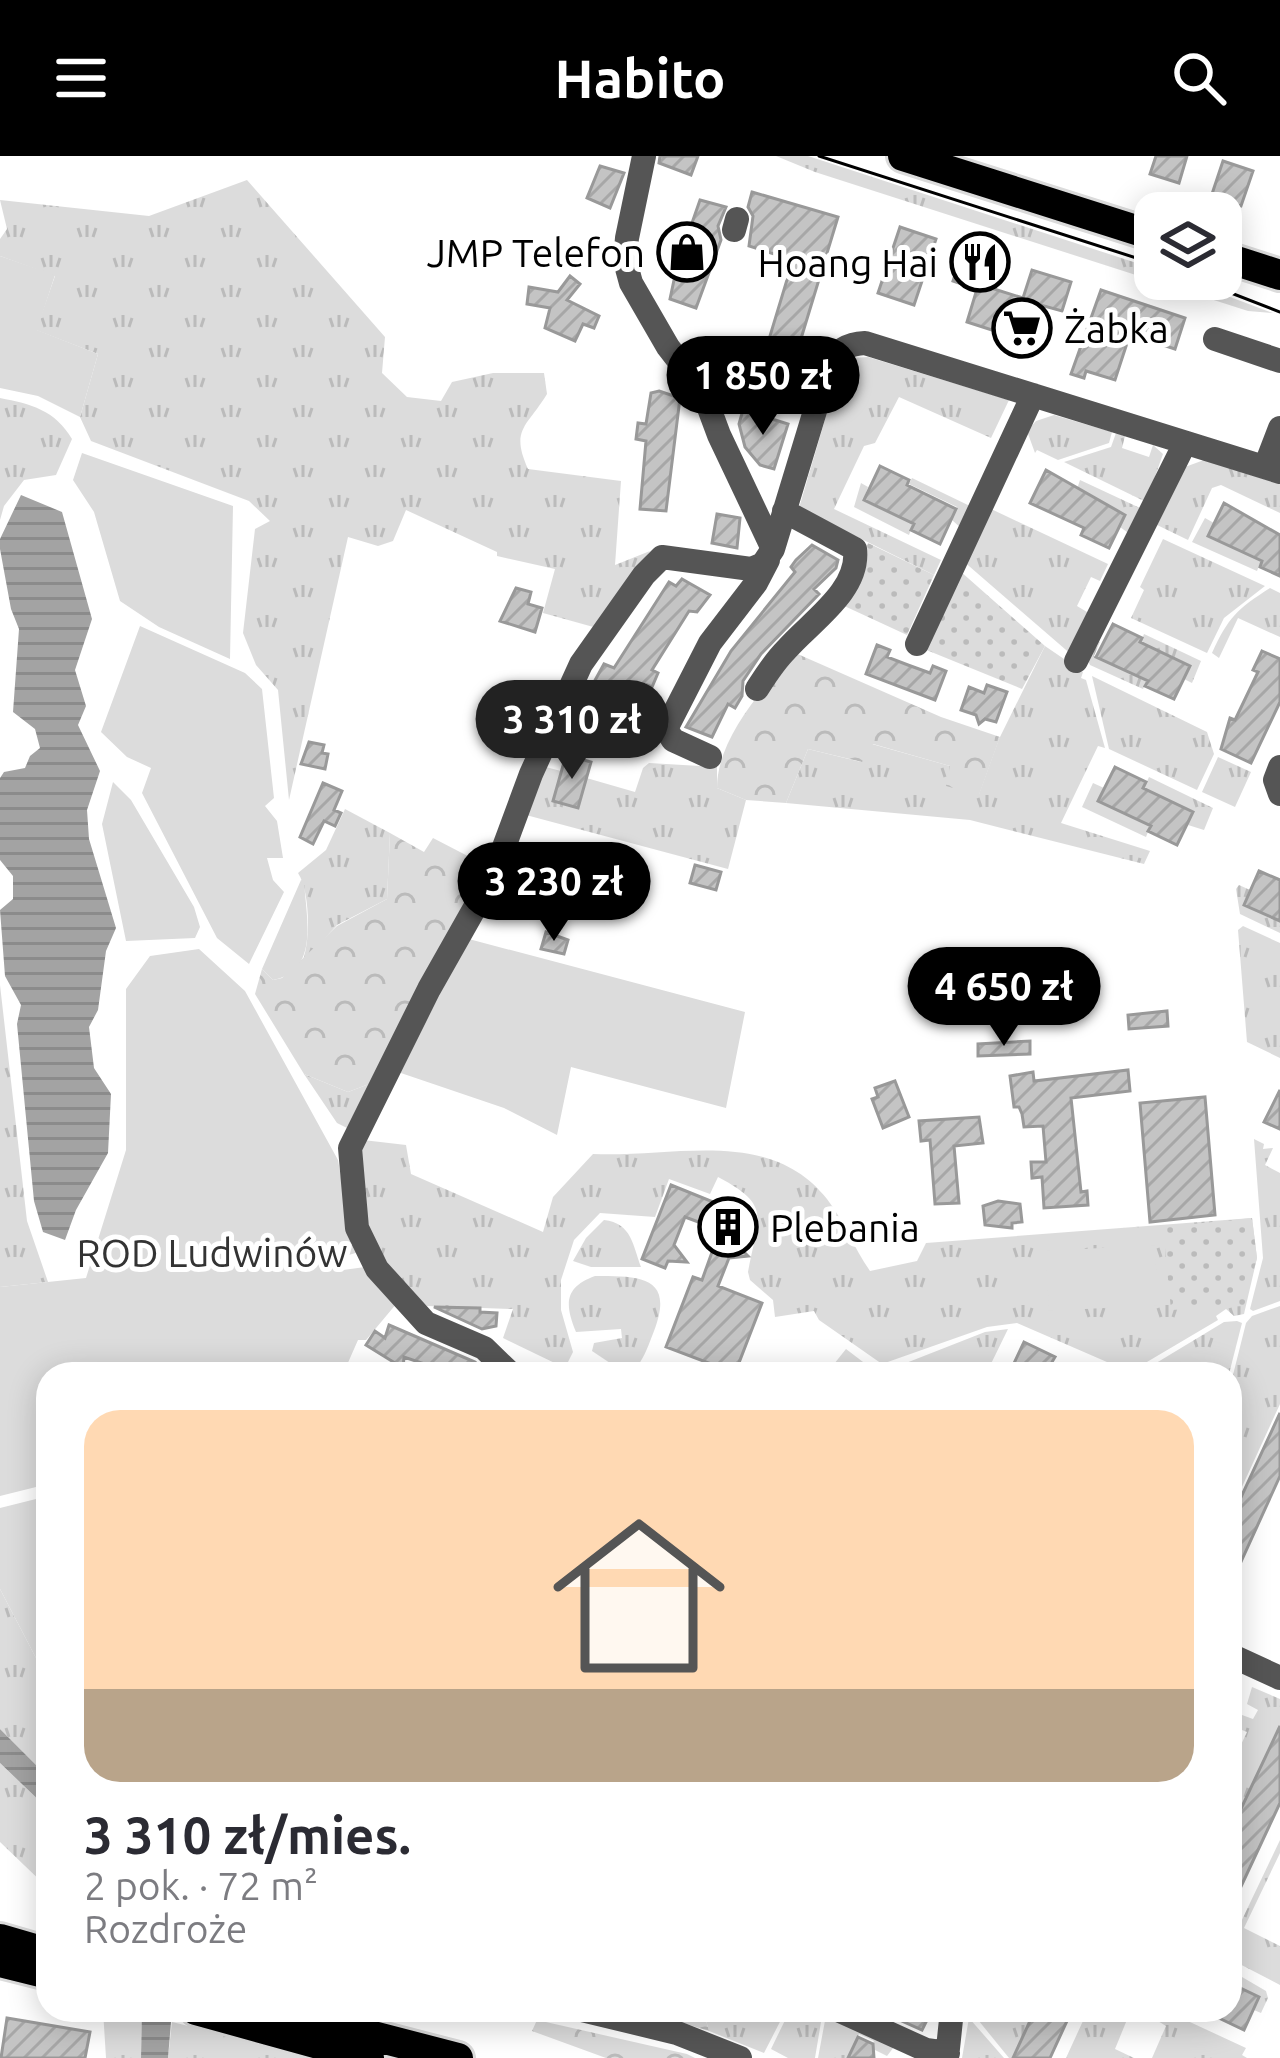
<!DOCTYPE html>
<html lang="pl">
<head>
<meta charset="utf-8">
<style>
	body { margin:0; font-family:Ubuntu,sans-serif; background:#f2f2f3; color:#2b2b33; height:100vh; display:flex; flex-direction:column; font-size:45px; white-space:nowrap }
	* { box-sizing:border-box; margin:0 }
	p { font-size:39px; color:#7c7c81 }
	.icon { flex:none; width:66px; height:66px; fill:none; stroke:currentColor; stroke-width:2; stroke-linecap:round; stroke-linejoin:round }
	.map { position:relative; flex:1; overflow:hidden }
	.side { position:absolute; left:36px; top:1206px; width:1206px; height:660px; display:flex; flex-direction:column; background:#fff; border-radius:36px; box-shadow:0 6px 30px #0003 }
	.side>* { flex:none }
	.controls { position:absolute; left:1134px; top:36px; display:grid; gap:24px }
	.controls a { display:grid; place-items:center; width:108px; height:108px; border-radius:24px; background:#fff; box-shadow:0 6px 30px #0003; font-size:60px }
	.price { position:absolute; translate:-50% -102px; padding:0 27px; border-radius:42px; background:#000; color:#fff; font-size:39px; line-height:78px; filter:drop-shadow(0 3px 6px #0008) }
	.price::after { content:''; position:absolute; left:50%; top:72px; width:36px; height:27px; margin-left:-18px; background:inherit; clip-path:polygon(0 0,100% 0,50% 100%) }
	.price.on { background:#222; color:#fff }
	ul { padding:0; list-style:none }
	li { display:grid; align-content:center; gap:24px; height:636px; padding:0 48px }
	li+li { border-top:3px solid #e1e1e2 }
	li span { display:grid; place-items:center; height:372px; border-radius:36px; color:#555 }
	li>.icon { margin-inline-start:auto }
	span .icon { width:216px; height:216px; fill:#fffc; stroke-width:1 }
	li b { font-size:51px }
	header { display:flex; justify-content:space-between; align-items:center; height:156px; padding:0 48px; background:#000; color:#fff; font-size:54px; font-weight:700 }
	.map>svg:first-child { display:block }
</style>
</head>
<body>
<header><svg class="icon" aria-label="menu" viewBox="0 0 24 24"><path d="M4 6h16M4 12h16M4 18h16"/></svg>Habito<svg class="icon" aria-label="search" viewBox="0 0 24 24"><circle cx="10" cy="10" r="6"/><path d="M15 15l6 6"/></svg></header>
<div class="map">
<svg width="1280" height="1902" viewBox="0 0 1280 1902">
	<defs>
		<pattern id="grass-tufts" width="24" height="20" patternUnits="userSpaceOnUse" patternTransform="scale(3)"><rect width="24" height="20" fill="#dcdcdc"/><path d="M3 7l-1-3M5 7V3M7 7l1-3M15 17l-1-3M17 17v-4M19 17l1-3" fill="none" stroke="#bbb"/></pattern>
		<pattern id="forest-crowns" width="20" height="18" patternUnits="userSpaceOnUse" patternTransform="scale(3)"><rect width="20" height="18" fill="#dcdcdc"/><path d="M2 6a3 3 0 1 1 6 0M12 15a3 3 0 1 1 6 0" fill="none" stroke="#bbb"/></pattern>
		<pattern id="park-dots" width="8" height="8" patternUnits="userSpaceOnUse" patternTransform="scale(3)"><rect width="8" height="8" fill="#dcdcdc"/><path d="M2 2h.1M6 6h.1" fill="none" stroke="#bbb" stroke-width="1.8" stroke-linecap="round"/></pattern>
		<pattern id="water-rules" width="6" height="5" patternUnits="userSpaceOnUse" patternTransform="scale(3)"><rect width="6" height="5" fill="#a3a3a3"/><path d="M0 2.5h6" fill="none" stroke="#8b8b8b"/></pattern>
		<pattern id="building-hatch" width="6" height="6" patternUnits="userSpaceOnUse" patternTransform="scale(3)"><rect width="6" height="6" fill="#c4c4c4"/><path d="M-1 1l2-2M0 6l6-6M5 7l2-2" fill="none" stroke="#a7a7a7"/></pattern>
	</defs>
	<rect width="100%" height="100%" fill="#fff"/>
	<path fill="url(#grass-tufts)" d="M776,0H808L1155,113V123H1182L1273,157L1248,155L815,16Z
		M247,24L385,181L382,217L407,241L441,245L452,226L493,217H544L547,238C527,271 510,273 528,313L621,325L615,409L650,395L597,472L543,457L555,413L497,400V396L406,354L393,385L378,390L348,381L289,644L278,534L256,509L243,477L255,373L270,365L249,345L91,285L80,261L98,198L36,174L55,120L0,100V83L7,73L0,44L149,60Z
		M868,201L1009,244L991,282L899,241L875,287L864,290L834,353L941,404L934,419L799,352L839,216L852,202Z
		M0,242C31,248 55,254 72,283L56,319L24,324L4,350L0,364Z
		M1054,259L1112,276L1109,287L1058,304L1037,294L1035,297L1027,275L1036,265Z
		M1116,277L1125,280L1122,292L1149,301L1153,289L1163,298L1146,346L1064,306L1111,291Z
		M1204,304L1280,328V357L1221,329L1212,332L1188,384L1155,368L1185,311Z
		M912,322L972,351L962,373L952,364L957,351L909,328Z
		M1080,324L1140,352L1131,379L1120,371L1125,358L1076,336Z
		M861,327L868,331L863,345L913,368L909,379L854,351Z
		M989,352L1108,408L1100,425L1091,421L1077,450L1092,459L1073,500L962,404Z
		M1205,362L1214,367L1208,380L1261,405L1257,415L1192,386Z
		M1163,383L1265,430L1224,462L1207,497L1131,462L1144,434L1140,431Z
		M1270,432L1280,437V481L1238,462L1219,502L1212,497C1228,462 1237,453 1270,432Z
		M1144,478L1201,505L1192,527L1184,523L1190,509L1141,486Z
		M1092,482L1100,486L1094,500L1147,525L1143,533L1090,509L1086,501Z
		M1045,490L1083,516L1081,522L1086,524L1105,592L1098,590L1061,667L1150,695L1144,708L970,664L786,647L808,593L861,606L872,588L950,610L979,638L999,583Z
		M1092,520L1207,576L1214,598L1197,634L1109,593Z
		M1218,601L1251,616L1235,651L1202,636Z
		M649,607L717,611V632L746,644L728,713L526,659L542,610L561,615L553,645L577,652L583,621L635,636L643,612Z
		M1149,621L1213,652L1204,674L1188,669L1193,655L1143,634Z
		M1093,627L1104,632L1098,645L1151,668L1146,681L1082,651Z
		M345,653L390,677L387,743L337,769L302,807C311,785 310,735 298,717L326,694Z
		M1239,729L1250,734L1244,749L1280,765V777L1240,758L1236,733Z
		M1243,770L1280,787V902L1247,886L1238,774Z
		M0,829L27,1065L48,1126L0,1131Z
		M304,918L348,936L377,925L347,972L337,967Z
		M1254,983L1264,988L1263,993L1273,992L1265,1009L1280,1017V1145L1253,1155L1250,1153L1263,1102Z
		M363,984L406,989L411,1018L543,1076L553,1041L593,998C672,1002 770,970 827,1043C844,1065 854,1092 870,1115L917,1105L926,1087L1252,1062L1257,1102L1244,1158L1234,1160L1226,1153L1216,1160L1218,1164L1130,1216L1017,1167L987,1171L882,1208L819,1164L814,1155L775,1161L773,1144L750,1124L748,1116C758,1061 773,1050 718,1021L710,1038L669,1023L655,1061L600,1057L574,1084L561,1124V1154L573,1196L565,1212L503,1182L513,1153L427,1150L396,1124L370,1087L358,1013Z
		M604,1064C632,1067 633,1090 641,1111H591L573,1105L586,1082Z
		M595,1120C640,1120 675,1120 654,1175C649,1188 645,1200 637,1211H616L592,1195L594,1187L622,1182L621,1173L576,1176C564,1147 565,1131 595,1120Z
		M1280,1150V1248L1230,1357V1231L1246,1167L1252,1160Z
		M1237,1165L1242,1167L1229,1218H1138L1224,1166Z
		M1008,1173L986,1218H952L942,1214L940,1218H878L985,1176Z
		M846,1193L867,1209L868,1218H826Z
		M0,1433L48,1525V1621L0,1573Z
		M1252,1531L1280,1543V1570L1230,1676V1612L1247,1576L1237,1572L1242,1559L1253,1563L1258,1554L1247,1548Z
		M0,1607L48,1653V1732L0,1686Z
		M1280,1684V1697L1244,1772L1280,1790V1829L1230,1803V1789Z
		M1230,1814L1266,1835L1268,1842L1261,1857L1254,1854L1259,1841L1230,1829Z
		M103,1854L142,1859L141,1902H106Z
		M703,1854H786L764,1897L709,1875Z
		M790,1854H823L815,1902H788L771,1893Z
		M827,1854L897,1887L887,1900L871,1892L874,1885L859,1878L847,1902H818Z
		M970,1854H1035L1014,1902H1009Z
		M1088,1854H1131L1115,1893L1134,1902H1066Z
		M1151,1854H1164L1246,1892L1242,1899L1247,1902H1152L1166,1870L1153,1862Z
		M969,1862L1004,1902H962Z
		M172,1866L259,1887L303,1902H168Z"/>
	<path fill="url(#forest-crowns)" d="M793,496L941,561L1000,581L979,639L946,630L950,610L873,588L862,606L808,593L786,647L746,644L717,632C717,582 763,534 793,496Z
		M390,677L424,696L433,682L487,710L377,925L348,936L304,918L255,838L262,813L273,824L282,822L337,770L387,743Z
		M639,1854H703L709,1875L648,1856Z
		M537,1864L687,1898L695,1902H606L532,1875Z"/>
	<path fill="url(#park-dots)" d="M868,387L934,419L907,479L840,448Z
		M960,415L1045,490L1022,533L924,493Z
		M1252,1062L1257,1102L1244,1150L1171,1154L1163,1071Z"/>
	<path fill="#dcdcdc" d="M0,100L55,119L37,174L98,198L80,261L38,240L0,232Z
		M82,297L233,350L230,503L159,471L120,445L94,356L73,324Z
		M140,470L245,517L262,533L274,642L265,650L277,665L283,702H267L273,724L284,736L249,808L217,782L142,637L151,612L127,601L101,576Z
		M113,626L131,644L194,751L200,771L195,782L126,785L102,668Z
		M301,724L304,725C306,761 320,815 273,824L262,813Z
		M465,782L745,856L726,952L571,911L557,979L504,952L395,915Z
		M199,793L245,835L338,1004L350,1075L359,1096L328,1105L336,1115L365,1111L397,1147L366,1184H358L343,1218H48V1328L0,1340V1131L86,1122L126,994V833L150,800Z
		M1155,1089L1158,1149L1049,1155L1046,1095Z
		M48,1340V1525L0,1433V1352Z"/>
	<path fill="url(#water-rules)" d="M21,339L62,356L92,463L75,514L86,550L78,569L100,615L87,654L89,683L116,772L106,795L98,854L89,871L94,912L111,938L108,997L76,1054L65,1084L43,1076L34,1045L17,868L21,849L5,820L0,754L13,743V720L0,704V622L4,616L25,612L30,600L40,592L35,573L13,556L19,473L11,453L0,393V383Z
		M0,1573L48,1621V1653L0,1607Z
		M142,1854H172L168,1902H141Z"/>
	<path fill="url(#building-hatch)" stroke="#999" stroke-width="3" d="M660,0H698L691,19L659,7Z
		M1156,0H1187L1179,27L1150,18Z
		M1223,5L1253,15L1241,50L1211,41Z
		M600,10L624,17L610,52L587,42Z
		M752,36L838,61L789,222L760,213L793,104L749,90L753,60L748,51Z
		M700,44L726,51L718,70L721,84L696,152L670,143L677,110Z
		M900,71L936,83L914,149L878,137Z
		M964,92L1003,104L994,133L1023,142L1032,114L1071,126L1062,155L1037,148L1026,185L967,166L977,133L953,125Z
		M570,120L580,128L567,144L599,160L594,172L583,168L575,185L545,172L550,152L527,148L529,131L558,136Z
		M1101,134L1185,162L1175,193L1130,178L1115,224L1086,215L1084,222L1071,218Z
		M659,235L680,242L666,355L640,353L646,285L636,283L638,267L646,268L651,237Z
		M743,254L788,268L774,313L760,309L745,291L739,268Z
		M880,310L909,324L907,329L956,353L940,388L911,374L914,368L864,344Z
		M1046,314L1125,359L1109,392L1081,379L1084,372L1030,347Z
		M1224,347L1280,379V420L1260,411L1262,405L1208,380Z
		M717,358L740,362L737,392L712,387Z
		M812,389L838,404L836,412L814,433L819,438L761,498L743,525L742,540L735,552L728,548L712,581L686,571L731,495L795,416L791,411L796,404Z
		M682,423L710,439L697,456L689,455L652,514L658,517L652,531L647,529L635,553L607,541L597,567L576,559L604,508L614,512L669,426L676,430Z
		M516,432L531,436L528,448L542,452L535,476L500,465Z
		M1113,468L1142,482L1140,486L1190,510L1174,543L1145,530L1148,525L1096,501Z
		M877,489L890,494L887,501L908,509L930,517L933,510L946,515L935,544L866,518Z
		M1262,495L1280,503V546L1251,607L1221,593L1230,562L1235,564L1258,516L1253,514Z
		M987,529L1007,536L996,566L985,563L979,568L976,559L961,554L969,531L984,537Z
		M515,543L537,554L517,594L495,584Z
		M309,586L324,589L322,597L328,598L325,613L301,608Z
		M566,599L591,606L578,652L553,645Z
		M1115,611L1146,626L1143,632L1193,656L1177,689L1148,675L1151,670L1098,645Z
		M323,627L342,635L334,654L341,657L335,670L324,665L313,688L300,681Z
		M572,695L591,700L585,734L556,729L565,698L570,700Z
		M695,709L721,716L716,734L690,727Z
		M1259,715L1280,724V765L1244,749Z
		M546,776L568,784L564,798L541,793Z
		M1167,855L1168,870L1129,873L1128,859Z
		M1030,885V898L978,900V888Z
		M1128,914L1130,935L1071,942L1081,1036L1087,1035L1088,1049L1044,1052L1042,1021L1032,1022L1031,1006H1046L1043,970L1024,971L1022,958L1019,951H1014L1010,920L1033,916L1034,925Z
		M895,925L909,961L883,972L872,943L878,941L875,932Z
		M1280,934V973L1264,966Z
		M1205,941L1215,1059L1150,1066L1140,947Z
		M979,961L983,987L954,990L959,1047L935,1048L930,984L921,985L919,965Z
		M671,1029L748,1060L737,1089L748,1100L729,1102L718,1130L762,1147L735,1217L666,1191L693,1121L702,1124L720,1074L685,1061L674,1089L687,1106L668,1105L665,1112L642,1103Z
		M998,1045L1020,1048L1022,1066L1012,1067V1072L985,1069L983,1050Z
		M434,1151L480,1152V1156L497,1157L496,1170L482,1173Z
		M389,1169L475,1206L487,1218H454L404,1201L403,1212L366,1189L375,1175L385,1182Z
		M1024,1186L1055,1201L1052,1206L1077,1218H1009Z
		M1280,1257V1320L1230,1430V1365Z
		M1280,1570V1647L1230,1754V1676Z
		M1230,1827L1259,1841L1244,1874L1202,1854H1230Z
		M896,1854H932L922,1874L893,1861Z
		M1035,1854H1072L1050,1902H1013Z
		M7,1862L90,1876L85,1902H1Z
		M858,1881L873,1888L874,1902H848Z"/>
	<g fill="none" stroke-linecap="round" stroke-linejoin="round">
		<g stroke="#dbdbdb" stroke-width="36">
			<path id="major" d="M903,0L1155,80
				M1221,100L1280,119
				M0,1783L48,1797
				M0,1806L48,1818
				M196,1854L369,1902
				M273,1854L458,1902"/>
		</g>
		<path stroke="#555" stroke-width="24" d="M734,74L737,63
			M1215,183L1280,205
			M1265,311L1280,272
			M773,393L829,209C838,194 847,188 865,187L1280,316
			M917,488L1033,239
			M1076,505L1185,287
			M757,533C766,519 774,506 786,494C810,466 860,435 855,393L784,355
			M710,601L673,584L666,573L710,487L756,427L768,404
			M1280,611L1275,624L1280,638
			M511,1218L484,1192L426,1167L377,1113L357,1072L350,992L429,833L494,718L531,618L581,508L644,419L662,401L751,413L763,408L773,393L719,279L703,236L668,191L631,127L625,105L627,82L644,0
			M1230,1499L1280,1522
			M582,1854L677,1877L740,1902
			M838,1854L926,1894L948,1897
			M947,1902L952,1854"/>
		<use href="#major" stroke="#000" stroke-width="30"/>
		<path stroke="#000" stroke-width="3" d="M819,0L1155,108
			M1195,123L1280,156"/>
	</g>
	<defs>
		<g id="shop-ring" transform="scale(3)"><circle r="9.5" fill="#fff" stroke="#000" stroke-width="1.5"/><path d="M-5-2.5h2.3a2.7 3.5 0 0 1 5.4 0H5L5.5 6h-11ZM-1.5-2.5h3a1.5 2.3 0 0 0-3 0Z" fill="#000"/></g>
		<g id="restaurant-ring" transform="scale(3)"><circle r="9.5" fill="#fff" stroke="#000" stroke-width="1.5"/><path d="M-5-6h1v4h1v-4h1v4h1v-4h1v5L-1.5 .5V6h-2V.5L-5-1ZM5-6V6H3V1.5H1.5Q1.5-4 5-6Z" fill="#000"/></g>
		<g id="supermarket-ring" transform="scale(3)"><circle r="9.5" fill="#fff" stroke="#000" stroke-width="1.5"/><path d="M-6-5.5h2.5l.6 2H6L4.5 2H-2.5L-4.4-4H-6ZM-1.5 3.2a1.3 1.3 0 1 0 .1 0ZM3 3.2a1.3 1.3 0 1 0 .1 0Z" fill="#000"/></g>
		<g id="building-ring" transform="scale(3)"><circle r="9.5" fill="#fff" stroke="#000" stroke-width="1.5"/><path d="M-4-6H4V6H1V3H-1V6H-4ZM-2.5-4.3h1.7v1.8h-1.7ZM.8-4.3h1.7v1.8H.8ZM-2.5-1h1.7V.8h-1.7ZM.8-1h1.7V.8H.8Z" fill="#000"/></g>
	</defs>
	<g fill-rule="evenodd">
		<use href="#shop-ring" x="687" y="96"/>
		<use href="#restaurant-ring" x="980" y="106"/>
		<use href="#supermarket-ring" x="1022" y="172"/>
		<use href="#building-ring" x="728" y="1071"/>
	</g>
	<g text-anchor="middle" dominant-baseline="central" stroke-width="10" stroke-linejoin="round" paint-order="stroke">
		<g font-size="39" fill="#000" stroke="#fff" text-anchor="end">
			<text x="645" y="96">JMP Telefon</text>
			<text x="938" y="106">Hoang Hai</text>
			<text x="1064" y="172" text-anchor="start">Żabka</text>
			<text x="770" y="1071" text-anchor="start">Plebania</text>
		</g>
		<g font-size="39" fill="#333" stroke="#fff">
			<text x="212" y="1096">ROD Ludwinów</text>
		</g>
	</g>
</svg>
<div class="controls">
<a><svg class="icon" aria-label="layers" viewBox="0 0 24 24"><path d="M12 4l9 5-9 5-9-5zM3 14l9 5 9-5"/></svg></a>
</div>
<b class="price" style="left:763px;top:282px">1 850 zł</b>
<b class="price on" style="left:572px;top:626px">3 310 zł</b>
<b class="price" style="left:554px;top:788px">3 230 zł</b>
<b class="price" style="left:1004px;top:893px">4 650 zł</b>
<section class="side">
<ul>
<li><span style="background:linear-gradient(#ffd9b3 75%,#b9a48a 0)"><svg class="icon" aria-label="home" viewBox="0 0 24 24"><path d="M3 11l9-7 9 7M6 9v11h12V9"/></svg></span><div><b>3 310 zł/mies.</b><p>2 pok. · 72 m²</p><p>Rozdroże</p></div></li>
</ul>
</section>
</div>
</body>
</html>
